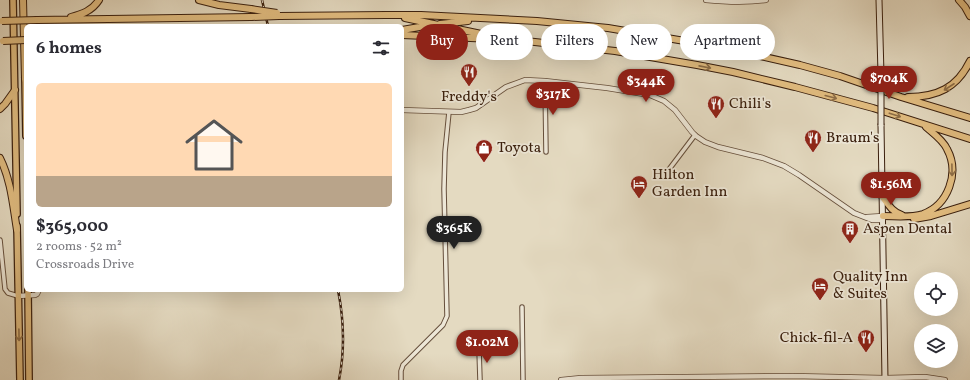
<!DOCTYPE html>
<html lang="en">
<head>
<meta charset="utf-8">
<style>
	body { margin:0; font-family:Vollkorn,serif; background:#f2f2f3; color:#2b2b33; height:100vh; display:flex; flex-direction:column; font-size:15px; white-space:nowrap }
	* { box-sizing:border-box; margin:0 }
	p { font-size:13px; color:#7c7c81 }
	.icon { flex:none; width:22px; height:22px; fill:none; stroke:currentColor; stroke-width:2; stroke-linecap:round; stroke-linejoin:round }
	.map { position:relative; flex:1; overflow:hidden }
	.side { position:absolute; left:24px; top:24px; width:380px; height:268px; display:flex; flex-direction:column; background:#fff; border-radius:6px; box-shadow:0 4px 16px #0002 }
	.side>* { flex:none }
	.guide { position:absolute; left:416px; top:24px; width:380px; height:36px; display:flex; gap:8px }
	.fabs { position:absolute; left:914px; top:272px; display:grid; gap:8px }
	.fabs a { display:grid; place-items:center; width:44px; height:44px; border-radius:50%; background:#fff; box-shadow:0 4px 16px #0002; font-size:20px }
	.price { position:absolute; translate:-50% -34px; padding:0 9px; border-radius:14px; background:#8f2418; color:#fff; font-size:13px; line-height:26px; filter:drop-shadow(0 1px 2px #0008) }
	.price::after { content:''; position:absolute; left:50%; top:24px; width:12px; height:9px; margin-left:-6px; background:inherit; clip-path:polygon(0 0,100% 0,50% 100%) }
	.price.selected { background:#222; color:#fff }
	ul { padding:0; list-style:none }
	li { display:grid; align-content:center; gap:8px; height:212px; padding:0 12px }
	li span { display:grid; place-items:center; height:124px; border-radius:6px; color:#555 }
	li>.icon { margin-inline-start:auto }
	span .icon { width:72px; height:72px; fill:#fffc; stroke-width:1 }
	li b { font-size:17px }
	h2 { display:flex; justify-content:space-between; align-items:center; height:48px; padding:0 12px; font-size:17px }
	.pill { padding:0 14px; border-radius:18px; background:#fff; box-shadow:0 4px 16px #0002; font-size:14px; line-height:36px }
	.pill.selected { background:#8f2418; color:#fff }
	.map>svg:first-child { display:block }
</style>
</head>
<body>
<div class="map">
<svg width="970" height="380" viewBox="0 0 970 380">
	<rect width="100%" height="100%" fill="#e4dac1"/>
	<filter id="stains"><feTurbulence type="fractalNoise" baseFrequency=".005" numOctaves="4"/><feColorMatrix values="0 0 0 0 .2 0 0 0 0 .09 0 0 0 0 .02 0 0 0 .5 -.17"/></filter>
	<radialGradient id="worn" r=".72"><stop offset=".6" stop-color="#630" stop-opacity="0"/><stop offset="1" stop-color="#630" stop-opacity=".3"/></radialGradient>
	<g fill="none" stroke-linecap="round" stroke-linejoin="round">
		<g stroke="#654e3b" stroke-width="5.5">
			<path id="minor" d="M545,81L546,152
				M664,176L695,135
				M0,240L5,289L8,293L18,296
				M522,307L523,380
				M479,349L480,380
				M401,380V371L403,365L443,325L447,316L444,189L445,152L449,112"/>
		</g>
		<g stroke="#654e3b" stroke-width="6">
			<path id="tertiary" d="M706,0C726,2 746,3 766,0
				M402,110L461,112L469,110L476,108L506,87L517,83L525,80L545,81L607,88L650,95L664,101L675,110L692,132L696,136L705,142L718,147L763,158L784,166L799,175L854,213L872,220H883
				M867,217L883,216
				M18,296L35,295L37,294L39,290
				M561,380L581,378L793,376L885,378L925,377L945,380"/>
		</g>
		<g stroke="#3b200e" stroke-width="7">
			<path id="secondary" d="M879,0L881,74
				M881,125L885,380"/>
		</g>
		<g stroke="#3b200e" stroke-width="8">
			<path id="primary" d="M13,0L17,214
				M25,78L26,136
				M17,226L20,380
				M28,290L29,380"/>
		</g>
		<g stroke="#3b200e" stroke-width="8">
			<path id="trunk" d="M23,0L25,78"/>
		</g>
		<g stroke="#3b200e" stroke-width="8">
			<path id="motorway" d="M199,0L219,5L251,9
				M959,0L965,7L970,16
				M279,16L386,15H421L537,21L608,28L720,47L800,65L840,76L901,97L970,118
				M71,17C82,14 92,11 99,0
				M405,18L486,35
				M37,20L251,17
				M440,24L468,21
				M402,30L431,25
				M402,35L517,40L615,51L697,65L733,72L795,87L873,108L970,139
				M25,78L26,82
				M908,97C937,97 957,88 970,61
				M0,109L5,104L15,90
				M0,158C11,180 13,206 17,230
				M882,196C888,204 892,212 902,215
				M883,216C896,216 910,218 923,214C948,205 960,173 947,149C943,140 934,134 926,127
				M914,219L931,216L970,204"/>
		</g>
		<use href="#minor" stroke="#ede7d7" stroke-width="3.5"/>
		<use href="#tertiary" stroke="#ede7d7" stroke-width="4.5"/>
		<use href="#secondary" stroke="#ede7d7" stroke-width="5"/>
		<use href="#primary" stroke="#e2bd80" stroke-width="5.5"/>
		<use href="#trunk" stroke="#e2bd80" stroke-width="6"/>
		<use href="#motorway" stroke="#e2bd80" stroke-width="6"/>
		<g stroke="#3b200e" stroke-width="2.5">
			<path id="rail" d="M262,0L268,26
				M338,290C344,320 345,350 339,380"/>
		</g>
		<use href="#rail" stroke="#ede7d7" stroke-width="1" stroke-dasharray="3" stroke-linecap="butt"/>
		<g stroke="#3b200e" stroke-width="7" stroke-linecap="butt">
			<path id="secondary-bridge" d="M881,74V125"/>
		</g>
		<g stroke="#3b200e" stroke-width="8" stroke-linecap="butt">
			<path id="motorway-bridge" d="M251,9L277,13
				M251,17L279,16
				M2,21L37,20
				M3,41L26,40"/>
		</g>
		<use href="#secondary-bridge" stroke="#ede7d7" stroke-width="5"/>
		<use href="#motorway-bridge" stroke="#e2bd80" stroke-width="6"/>
	</g>
	<defs><path id="oneway-shaft" d="M-6 0H5M1.5-3L5.5 0L1.5 3" fill="none" stroke-width="1.6" stroke-linecap="round" stroke-linejoin="round"/></defs>
	<g stroke="#8e6e47">
		<use href="#oneway-shaft" transform="translate(705 67) rotate(11)"/>
		<use href="#oneway-shaft" transform="translate(949 87) rotate(147)"/>
		<use href="#oneway-shaft" transform="translate(831 97) rotate(15)"/>
		<use href="#oneway-shaft" transform="translate(895 115) rotate(18)"/>
		<use href="#oneway-shaft" transform="translate(952 170) rotate(89)"/>
		<use href="#oneway-shaft" transform="translate(19 335) rotate(89)"/>
	</g>
	<defs>
		<g id="restaurant-pin" transform="scale(0.9)"><path d="M0 17L-7.5 6A9.5 9.5 0 1 1 7.5 6Z" fill="#8f2418" stroke="#ede7d7"/><path d="M-5-6h1v4h1v-4h1v4h1v-4h1v5L-1.5 .5V6h-2V.5L-5-1ZM5-6V6H3V1.5H1.5Q1.5-4 5-6Z" fill="#fff"/></g>
		<g id="shop-pin" transform="scale(0.9)"><path d="M0 17L-7.5 6A9.5 9.5 0 1 1 7.5 6Z" fill="#8f2418" stroke="#ede7d7"/><path d="M-5-2.5h2.3a2.7 3.5 0 0 1 5.4 0H5L5.5 6h-11ZM-1.5-2.5h3a1.5 2.3 0 0 0-3 0Z" fill="#fff"/></g>
		<g id="hotel-pin" transform="scale(0.9)"><path d="M0 17L-7.5 6A9.5 9.5 0 1 1 7.5 6Z" fill="#8f2418" stroke="#ede7d7"/><path d="M-6-4.5h1.5V1H6V5H4.5V3h-9V5H-6ZM-4 0a1.8 1.8 0 1 1 3.6 0ZM.5 0V-2.5h3Q6-2.5 6 0Z" fill="#fff"/></g>
		<g id="building-pin" transform="scale(0.9)"><path d="M0 17L-7.5 6A9.5 9.5 0 1 1 7.5 6Z" fill="#8f2418" stroke="#ede7d7"/><path d="M-4-6H4V6H1V3H-1V6H-4ZM-2.5-4.3h1.7v1.8h-1.7ZM.8-4.3h1.7v1.8H.8ZM-2.5-1h1.7V.8h-1.7ZM.8-1h1.7V.8H.8Z" fill="#fff"/></g>
	</defs>
	<g fill-rule="evenodd">
		<use href="#restaurant-pin" x="469" y="72"/>
		<use href="#restaurant-pin" x="716" y="104"/>
		<use href="#restaurant-pin" x="813" y="138"/>
		<use href="#shop-pin" x="484" y="148"/>
		<use href="#hotel-pin" x="639" y="184"/>
		<use href="#building-pin" x="850" y="229"/>
		<use href="#hotel-pin" x="820" y="286"/>
		<use href="#restaurant-pin" x="866" y="338"/>
	</g>
	<g text-anchor="middle" dominant-baseline="central" stroke-width="3.5" stroke-linejoin="round" paint-order="stroke">
		<g font-size="15" fill="#3b200e" stroke="#ede7d7" text-anchor="start">
			<text x="469" y="97" text-anchor="middle">Freddy's</text>
			<text x="729" y="104">Chili's</text>
			<text x="826" y="138">Braum's</text>
			<text x="497" y="148">Toyota</text>
			<text x="652" y="175">Hilton<tspan x="652" dy="17">Garden Inn</tspan></text>
			<text x="863" y="229">Aspen Dental</text>
			<text x="833" y="277">Quality Inn<tspan x="833" dy="17">&amp; Suites</tspan></text>
			<text x="853" y="338" text-anchor="end">Chick-fil-A</text>
		</g>
	</g>
	<rect width="100%" height="100%" filter="url(#stains)"/>
	<rect width="100%" height="100%" fill="url(#worn)"/>
</svg>
<div class="fabs">
<a><svg class="icon" aria-label="locate" viewBox="0 0 24 24"><circle cx="12" cy="12" r="6"/><path d="M12 2v4M12 18v4M2 12h4M18 12h4"/></svg></a>
<a><svg class="icon" aria-label="layers" viewBox="0 0 24 24"><path d="M12 4l9 5-9 5-9-5zM3 14l9 5 9-5"/></svg></a>
</div>
<b class="price" style="left:889px;top:100px">$704K</b>
<b class="price" style="left:646px;top:103px">$344K</b>
<b class="price" style="left:553px;top:116px">$317K</b>
<b class="price" style="left:891px;top:206px">$1.56M</b>
<b class="price selected" style="left:454px;top:250px">$365K</b>
<b class="price" style="left:487px;top:364px">$1.02M</b>
<div class="guide">
<a class="pill selected">Buy</a>
<a class="pill">Rent</a>
<a class="pill">Filters</a>
<a class="pill">New</a>
<a class="pill">Apartment</a>
</div>
<section class="side">
<h2>6 homes<svg class="icon" aria-label="filters" viewBox="0 0 24 24"><path d="M4 7h16M4 17h16"/><circle cx="9" cy="7" r="2"/><circle cx="15" cy="17" r="2"/></svg></h2>
<ul>
<li><span style="background:linear-gradient(#ffd9b3 75%,#b9a48a 0)"><svg class="icon" aria-label="home" viewBox="0 0 24 24"><path d="M3 11l9-7 9 7M6 9v11h12V9"/></svg></span><div><b>$365,000</b><p>2 rooms · 52 m²</p><p>Crossroads Drive</p></div></li>
</ul>
</section>
</div>
</body>
</html>
